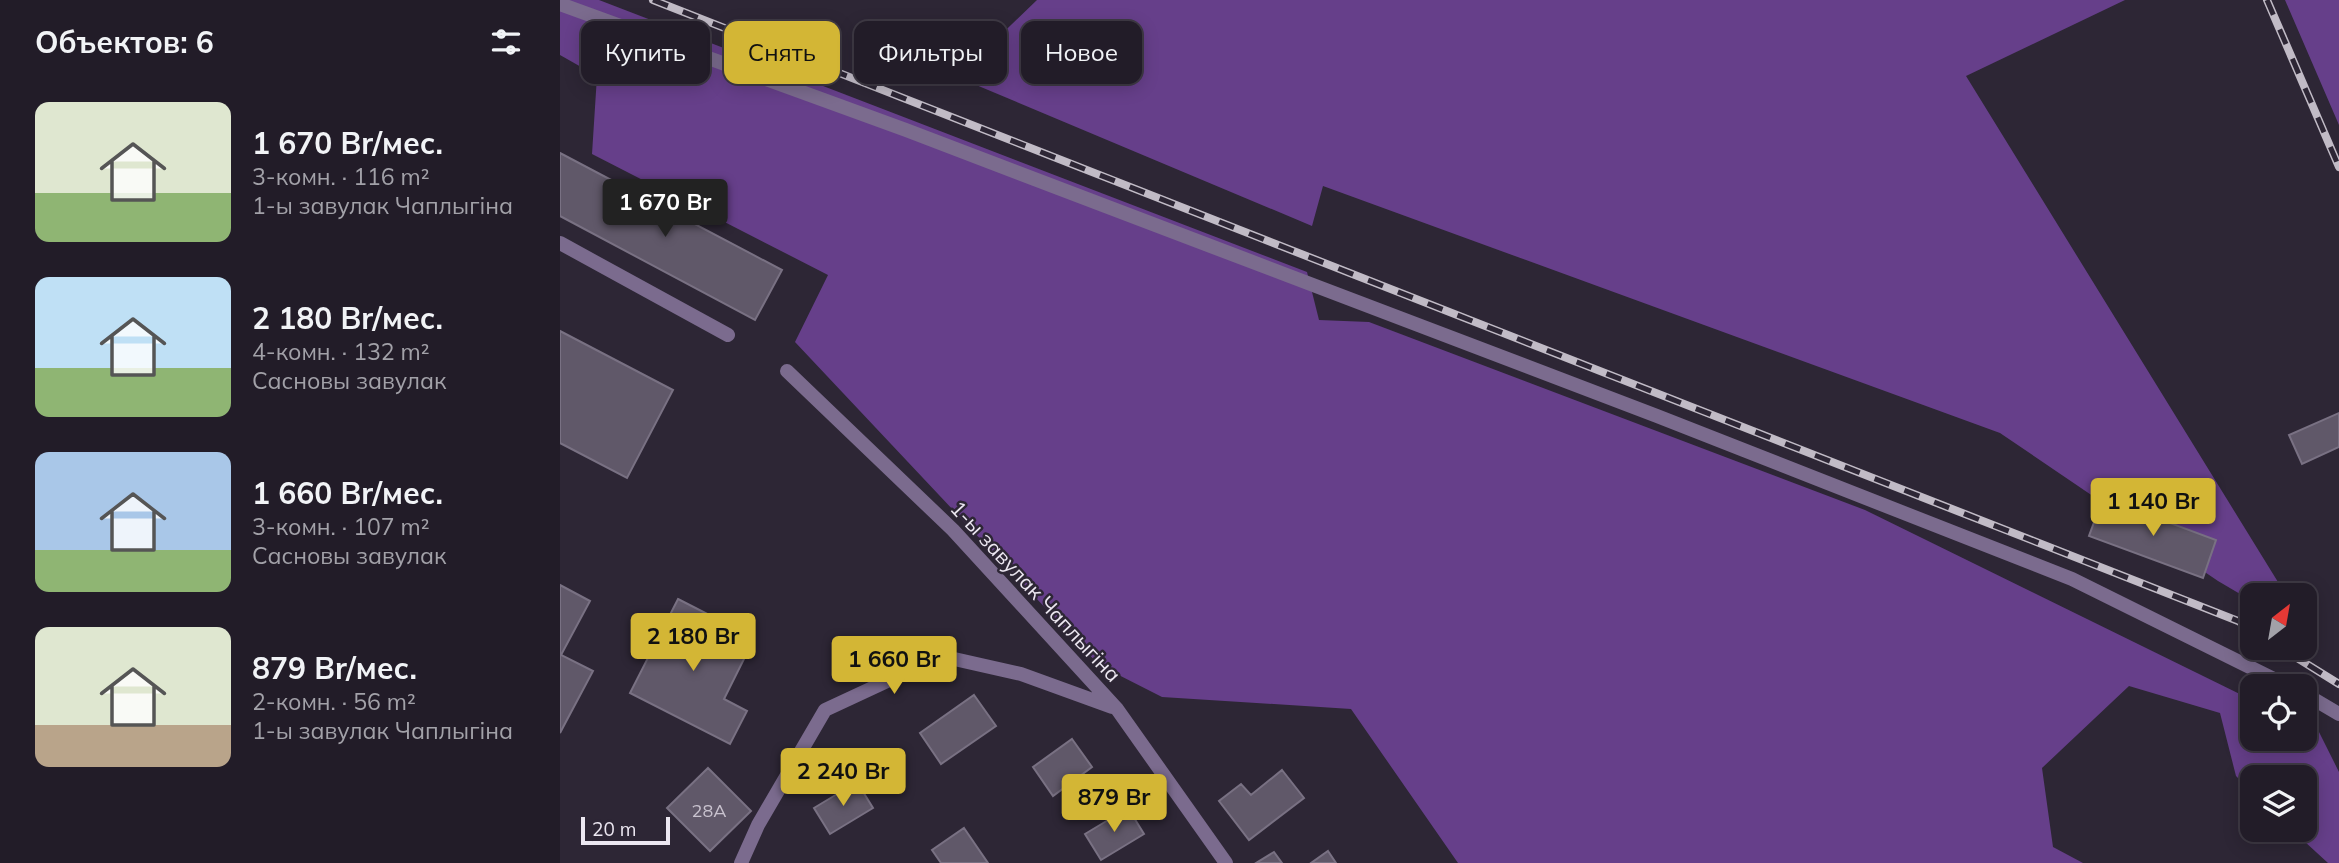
<!DOCTYPE html>
<html lang="ru">
<head>
<meta charset="utf-8">
<style>
	body { margin:0; font-family:Mulish,sans-serif; background:#2e2934; color:#f1f3f6; height:100vh; display:flex; flex-direction:column; font-size:26px; white-space:nowrap }
	* { box-sizing:border-box; margin:0 }
	p { font-size:23px; color:#a2a1a8 }
	.icon { flex:none; width:38px; height:38px; fill:none; stroke:currentColor; stroke-width:2; stroke-linecap:round; stroke-linejoin:round }
	.map { position:relative; flex:1; overflow:hidden }
	.side { display:flex; flex-direction:column; background:#221c28; width:560px }
	.side>* { flex:none }
	.banner { position:absolute; left:21px; top:21px; width:665px; height:63px; display:flex; gap:14px }
	.needle { width:46px; rotate:31deg }
	.controls { position:absolute; left:1680px; top:583px; display:grid; gap:14px }
	.controls a { display:grid; place-items:center; width:77px; height:77px; border-radius:14px; background:#221c28; box-shadow:0 4px 18px #0003,0 0 0 2px #3f3a45; font-size:35px }
	.scale { position:absolute; left:21px; bottom:18px; width:89px; box-sizing:border-box; padding-left:7px; border:4px solid #ece7f1; border-top:0; font-size:19px; line-height:24px; white-space:nowrap; color:#ece7f1; -webkit-text-stroke:5px #2d2635; paint-order:stroke }
	.price { position:absolute; translate:-50% -60px; padding:0 16px; border-radius:7px; background:#d3b635; color:#111; font-size:23px; line-height:46px; filter:drop-shadow(0 2px 4px #0008) }
	.price::after { content:''; position:absolute; left:50%; top:42px; width:21px; height:16px; margin-left:-10px; background:inherit; clip-path:polygon(0 0,100% 0,50% 100%) }
	.price.current { background:#222; color:#fff }
	ul { padding:0; list-style:none }
	li { display:flex; align-items:center; gap:21px; height:175px; padding:0 35px }
	li span { display:grid; place-items:center; flex:none; width:196px; height:140px; border-radius:14px; color:#555 }
	li>.icon { margin-inline-start:auto }
	span .icon { width:84px; height:84px; fill:#fffc; stroke-width:1 }
	li b { font-size:30px }
	h2 { display:flex; justify-content:space-between; align-items:center; height:84px; padding:0 35px; font-size:30px }
	.tag { padding:0 24px; border-radius:14px; background:#221c28; box-shadow:0 4px 18px #0003,0 0 0 2px #3f3a45; font-size:24px; line-height:63px }
	.tag.current { background:#d3b635; color:#111 }
	main { display:flex; flex:1; min-height:0 }
	.map>svg:first-child { display:block }
</style>
</head>
<body>
<main>
<section class="side">
<h2>Объектов: 6<svg class="icon" aria-label="filters" viewBox="0 0 24 24"><path d="M4 7h16M4 17h16"/><circle cx="9" cy="7" r="2"/><circle cx="15" cy="17" r="2"/></svg></h2>
<ul>
<li><span style="background:linear-gradient(#dfe7d0 65%,#8fb573 0)"><svg class="icon" aria-label="home" viewBox="0 0 24 24"><path d="M3 11l9-7 9 7M6 9v11h12V9"/></svg></span><div><b>1 670 Br/мес.</b><p>3-комн. · 116 m²</p><p>1-ы завулак Чаплыгіна</p></div></li>
<li><span style="background:linear-gradient(#bfe0f5 65%,#8fb573 0)"><svg class="icon" aria-label="home" viewBox="0 0 24 24"><path d="M3 11l9-7 9 7M6 9v11h12V9"/></svg></span><div><b>2 180 Br/мес.</b><p>4-комн. · 132 m²</p><p>Сасновы завулак</p></div></li>
<li><span style="background:linear-gradient(#a9c7e8 70%,#8fb573 0)"><svg class="icon" aria-label="home" viewBox="0 0 24 24"><path d="M3 11l9-7 9 7M6 9v11h12V9"/></svg></span><div><b>1 660 Br/мес.</b><p>3-комн. · 107 m²</p><p>Сасновы завулак</p></div></li>
<li><span style="background:linear-gradient(#dfe7d0 70%,#b9a48a 0)"><svg class="icon" aria-label="home" viewBox="0 0 24 24"><path d="M3 11l9-7 9 7M6 9v11h12V9"/></svg></span><div><b>879 Br/мес.</b><p>2-комн. · 56 m²</p><p>1-ы завулак Чаплыгіна</p></div></li>
</ul>
</section>
<div class="map">
<svg width="1779" height="863" viewBox="0 0 1779 863">
	<rect width="100%" height="100%" fill="#2d2635"/>
	<path fill="#663f8a" d="M0,0H39L747,272L759,320L809,322L1305,510L1692,700V738H1745V725L1759,732L1779,772V863H1768L1732,830H1745V777H1692V792L1676,776L1660,713L1569,686L1482,768L1493,847L1523,863H898L791,709L602,697L539,665L235,342L268,275L32,154L37,76L0,55Z
		M477,0H1565L1406,76L1726,595H1692V601L1658,581L1440,433L763,186L752,226L397,77Z
		M1725,0H1779V125Z"/>
	<path fill="#605869" stroke="#797183" stroke-width="2" d="M0,153L222,270L195,320L0,216Z
		M0,331L113,390L67,478L0,443Z
		M1779,413V447L1742,464L1729,435Z
		M1543,498L1656,540L1643,578L1529,536Z
		M0,585L30,601L1,655L33,671L0,733Z
		M118,599L161,621L154,635L187,653L164,699L187,711L170,744L70,693Z
		M414,695L436,726L381,764L360,733Z
		M512,739L532,767L493,796L473,767Z
		M148,768L191,811L150,851L107,808Z
		M722,770L744,798L689,840L659,801L681,784L691,795Z
		M297,782L313,808L270,834L254,808Z
		M568,808L584,834L541,860L525,834Z
		M404,828L428,863H381L372,850Z
		M768,851L776,863H751Z
		M714,852L722,863H696Z"/>
	<g fill="none" stroke-linecap="round" stroke-linejoin="round">
		<path stroke="#7b6b8e" stroke-width="14" d="M0,4L346,130L1097,416L1512,579L1728,686
			M0,243L168,335
			M1745,694L1779,714"/>
		<path stroke="#7b6b8e" stroke-width="14" d="M227,371L393,530L557,709L666,863
			M181,863L198,825L265,710L381,656L461,674L552,707"/>
		<g stroke="#c1bbc6" stroke-width="8">
			<path id="rail" d="M93,0L1678,621L1692,630
				M1707,0L1779,167
				M1721,648L1779,684"/>
		</g>
		<use href="#rail" stroke="#2d2635" stroke-width="5" stroke-dasharray="16" stroke-linecap="butt"/>
	</g>
	<g text-anchor="middle" dominant-baseline="central" stroke-width="5" stroke-linejoin="round" paint-order="stroke">
		<g font-size="18" fill="#c9c3cf">
			<text x="149" y="810">28А</text>
		</g>
		<g font-size="21" fill="#ece7f1" stroke="#2d2635">
			<text transform="translate(476 591) rotate(47)">1-ы завулак Чаплыгіна</text>
		</g>
	</g>
</svg>
<div class="controls">
<a><svg class="needle" viewBox="-14 -14 28 28"><path d="M0-13l5 13h-10z" fill="#e53935"/><path d="M0 13l5-13h-10z" fill="#a2a1a8"/></svg></a>
<a><svg class="icon" aria-label="locate" viewBox="0 0 24 24"><circle cx="12" cy="12" r="6"/><path d="M12 2v4M12 18v4M2 12h4M18 12h4"/></svg></a>
<a><svg class="icon" aria-label="layers" viewBox="0 0 24 24"><path d="M12 4l9 5-9 5-9-5zM3 14l9 5 9-5"/></svg></a>
</div>
<div class="scale">20 m</div>
<b class="price current" style="left:105px;top:239px">1 670 Br</b>
<b class="price" style="left:1593px;top:538px">1 140 Br</b>
<b class="price" style="left:133px;top:673px">2 180 Br</b>
<b class="price" style="left:334px;top:696px">1 660 Br</b>
<b class="price" style="left:283px;top:808px">2 240 Br</b>
<b class="price" style="left:554px;top:834px">879 Br</b>
<div class="banner">
<a class="tag">Купить</a>
<a class="tag current">Снять</a>
<a class="tag">Фильтры</a>
<a class="tag">Новое</a>
</div>
</div>
</main>
</body>
</html>
